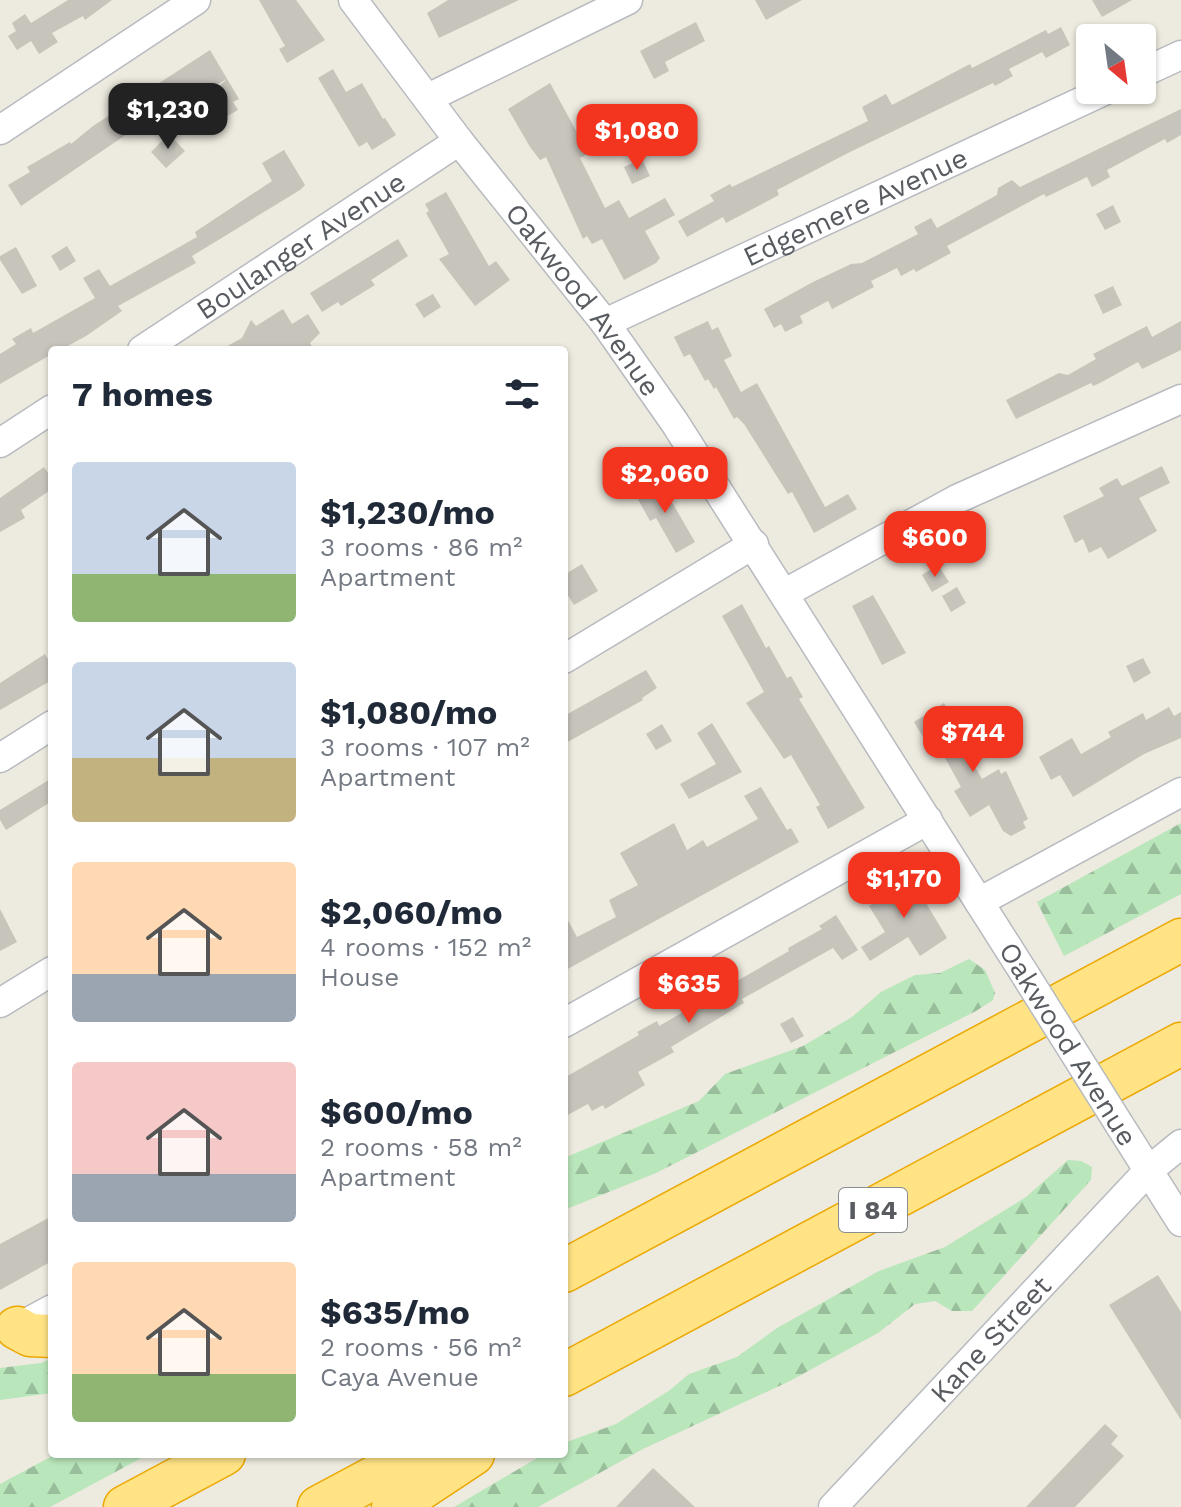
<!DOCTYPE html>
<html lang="en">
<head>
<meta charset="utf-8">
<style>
	body { margin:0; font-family:"Work Sans",sans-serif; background:#f2f2f3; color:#1f2937; height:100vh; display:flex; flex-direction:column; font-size:30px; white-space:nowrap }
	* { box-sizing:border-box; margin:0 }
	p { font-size:26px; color:#747a83 }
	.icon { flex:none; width:44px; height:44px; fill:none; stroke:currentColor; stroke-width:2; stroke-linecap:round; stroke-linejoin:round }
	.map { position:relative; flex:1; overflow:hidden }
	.side { position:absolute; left:48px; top:346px; width:520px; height:1112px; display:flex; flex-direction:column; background:#fff; border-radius:8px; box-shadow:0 2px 6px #0004 }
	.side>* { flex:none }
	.needle { width:52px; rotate:151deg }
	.controls { position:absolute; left:1076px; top:24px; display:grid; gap:16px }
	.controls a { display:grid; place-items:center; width:80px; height:80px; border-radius:8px; background:#fff; box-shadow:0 2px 6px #0004; font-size:40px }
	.price { position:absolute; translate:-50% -68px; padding:0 18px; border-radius:16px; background:#f3351f; color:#fff; font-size:26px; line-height:52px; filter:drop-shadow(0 2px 4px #0008) }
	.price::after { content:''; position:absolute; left:50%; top:48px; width:24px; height:18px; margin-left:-12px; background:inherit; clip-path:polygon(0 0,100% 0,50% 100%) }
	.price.current { background:#222; color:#fff }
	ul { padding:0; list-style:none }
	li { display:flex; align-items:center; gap:24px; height:200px; padding:0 24px }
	li span { display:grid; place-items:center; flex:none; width:224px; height:160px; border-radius:8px; color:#555 }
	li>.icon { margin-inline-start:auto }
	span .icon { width:96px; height:96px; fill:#fffc; stroke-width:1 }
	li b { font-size:34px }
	h2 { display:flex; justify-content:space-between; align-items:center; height:96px; padding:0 24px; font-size:34px }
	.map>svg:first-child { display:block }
</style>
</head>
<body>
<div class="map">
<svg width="1181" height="1507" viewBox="0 0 1181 1507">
	<defs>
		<pattern id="forest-firs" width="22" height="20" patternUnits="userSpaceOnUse" patternTransform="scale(2)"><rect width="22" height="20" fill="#b9e6ba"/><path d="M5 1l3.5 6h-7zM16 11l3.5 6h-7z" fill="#99be9b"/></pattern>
	</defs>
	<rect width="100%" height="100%" fill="#edeadf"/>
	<path fill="url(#forest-firs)" d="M1181,823V894L1064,956L1037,902Z
		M969,959L985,970L995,993L993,1000L976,1011L656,1173L564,1210V1158L699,1101L725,1074L803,1046L852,1017L881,992L915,975L940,973Z
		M1068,1160L1081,1161L1092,1167L1091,1180L972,1311H952L935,1301L915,1304L878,1333L788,1382L643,1449L538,1507H454L544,1454H564V1443L616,1424L670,1390L689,1374L737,1357L777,1328L879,1271L945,1247L1026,1197Z
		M52,1358V1393L0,1400V1368L41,1363Z
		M56,1454H149L50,1507H0V1484Z"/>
	<path fill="#c7c4bc" d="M68,0H112L85,20L83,16L52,33L58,42L39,54L31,41L17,50L8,36L16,31L12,23L25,14L31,23Z
		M259,0H296L325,40L287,63L279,49L285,46Z
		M448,0H519L439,38L427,13Z
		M755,0H802L766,20Z
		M1092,0H1132L1102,17Z
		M696,22L705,41L665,62L669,71L654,79L640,51Z
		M1061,27L1070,45L1046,58L1042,52L1009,69L1013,76L995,86L993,83L848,153L777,190L779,195L726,223L723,217L687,237L678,221L714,201L710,195L730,184L732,187L868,121L862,107L886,94L892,105L970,64L972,68L1046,30L1048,34Z
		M210,50L239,99L233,102L238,110L222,119L209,96L227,79L127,134L21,206L8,185L30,172L27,167L70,142L71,144L93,126Z
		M333,69L346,92L362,83L383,119L385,118L396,135L372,150L367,142L359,147L318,78Z
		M550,83L579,136L608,121L617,137L580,158L605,208L619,200L629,218L665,198L675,215L645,231L660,258L656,263L624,280L602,239L592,244L587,236L583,239L546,157L540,160L530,147L508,109Z
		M1181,109V135L1167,143L1165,139L1107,170L1110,177L1092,187L1087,177L1046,197L1044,194L947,246L951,253L916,272L914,269L901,276L897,268L871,281L874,287L832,309L828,301L800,316L803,323L785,332L781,324L774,328L764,309L813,282L851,264L862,263L918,234L914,227L931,218L937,228L997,195L998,188L1012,180L1020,187Z
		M169,134L185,151L166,168L151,152Z
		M284,150L305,185L300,190L192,256L196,263L118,306L122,311L86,336L66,347L52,350V354L0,384V354L16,344L12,339L31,328L33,333L95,298L83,278L99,269L110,286L197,237L195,232L272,181L262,163Z
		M642,159L650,176L632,184L624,167Z
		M446,192L489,266L496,261L510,280L475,306L439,259L449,254L426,213L429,211L425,204Z
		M1113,205L1121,222L1105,230L1096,214Z
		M398,239L408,256L371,280L375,285L341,306L338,302L322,312L310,293Z
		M67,246L76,261L60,271L51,256Z
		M16,247L37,286L22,294L0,260V256Z
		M1113,286L1122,305L1103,314L1094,295Z
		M433,294L441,307L424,318L415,304Z
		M283,309L292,324L308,314L320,333L310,343L314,350H220L242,338L251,320L256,326Z
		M708,321L712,330L718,327L732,356L724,360L741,392L757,383L825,507L848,494L857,509L814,533L792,492L788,494L744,424L737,417L734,419L716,387L714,389L708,379L705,381L690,354L684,357L674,337Z
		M1181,321V350L1142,369L1138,362L1100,383L1093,386L1091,383L1016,419L1006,400L1059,373L1068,375L1096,359L1093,354L1147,326L1152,337Z
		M1162,466L1170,483L1139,498L1157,531L1108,559L1101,547L1089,553L1083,539L1075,543L1063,516L1104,496L1099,488L1117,478L1122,486Z
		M44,467L52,479V489L21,510L25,518L0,532V498Z
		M658,478L695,542L676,553L656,518L650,521L635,494Z
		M582,564L598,591L574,605L564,589V575Z
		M938,565L949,582L932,592L922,575Z
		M957,587L966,603L951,612L942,596Z
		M873,595L906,653L882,665L852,606Z
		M742,604L766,648L769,646L787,678L791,676L803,697L799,699L865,808L828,829L816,807L820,805L791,755L784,759L746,703L764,692L722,616Z
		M45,654L52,666V680L0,710V683Z
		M1143,658L1151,673L1134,683L1126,666Z
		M646,670L657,688L642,698L643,700L564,744V716Z
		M944,703L957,724L952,727L982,779L999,769L1001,774L1006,771L1028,819L1023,822L1026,828L1011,836L1003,831L989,805L970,817L954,791L961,787L943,754L932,739L926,742L914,722Z
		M1169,707L1174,716L1181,712V738L1144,754L1073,797L1060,775L1051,780L1039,757L1072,738L1081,754L1111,737L1108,732L1143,713L1146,720Z
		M712,723L742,772L689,799L680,784L716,764L697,733Z
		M662,724L672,741L656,750L646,734Z
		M52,778V801L6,830L0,820V810Z
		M761,787L787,830L791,828L799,842L564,971V913L577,937L616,917L609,900L638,885L620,853L674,823L687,850L703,840L707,847L758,819L744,796Z
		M908,873L947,938L920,956L908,937L870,961L861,947L885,932L869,906L887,894L883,887Z
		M0,909L17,942L0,951Z
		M836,915L858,950L842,960L833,948L742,999L744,1003L671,1047L674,1052L638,1072L645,1085L605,1109L603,1105L592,1111L588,1104L564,1117V1078L639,1035L637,1032L657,1021L659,1026L789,951L788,948L822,929L819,926Z
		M793,1017L804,1036L791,1043L780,1024Z
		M52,1216V1261L0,1290V1244Z
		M1158,1275L1181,1312V1420L1109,1305Z
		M1105,1424L1118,1436L1111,1444L1124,1456L1075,1507H1026Z
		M653,1468L695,1507H616Z"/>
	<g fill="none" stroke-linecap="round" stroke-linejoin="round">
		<g stroke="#b7babf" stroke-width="31">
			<g id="minor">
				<path id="s1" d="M353,0L459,141L605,323L675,423L1026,976"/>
				<path d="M1142,73L1181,55"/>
				<path d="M428,98L628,0"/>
				<path d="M0,130L196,0"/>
				<path id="s2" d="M605,323L1106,90"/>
				<path id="s3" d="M142,350L459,141"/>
				<path d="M0,443L52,409"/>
				<path d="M785,593L957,499L1181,399"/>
				<path d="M564,659L754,544"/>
				<path d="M0,758L52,725"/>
				<path d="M979,902L1181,792"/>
				<path d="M0,1003L52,971"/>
				<path d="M564,1023L928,820"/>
				<path d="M1119,1124L1181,1222"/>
				<path d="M17,1328L52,1309"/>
				<path id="s4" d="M833,1507L1148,1171L1181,1144"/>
			</g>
		</g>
		<g stroke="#eca800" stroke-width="45">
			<path id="highway" d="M564,1271L1181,940
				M17,1328L30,1335L52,1336
				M564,1375L1181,1044
				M125,1507L224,1454
				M319,1507L418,1454
				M393,1507L473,1454"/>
		</g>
		<use href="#minor" stroke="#fff" stroke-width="28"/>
		<use href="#highway" stroke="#ffe384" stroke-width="42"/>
		<g stroke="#b7babf" stroke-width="31" stroke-linecap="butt">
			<path id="minor-bridge" d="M1026,976L1119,1124"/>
		</g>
		<use href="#minor-bridge" stroke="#fff" stroke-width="28"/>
	</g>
	<g text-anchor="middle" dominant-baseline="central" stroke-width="6" stroke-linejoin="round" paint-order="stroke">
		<rect fill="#fff" stroke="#8a8d90" stroke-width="2" x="839" y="1188" width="68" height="44" rx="6"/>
		<g font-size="26" font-weight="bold" fill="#585c61">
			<text x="873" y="1210">I 84</text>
		</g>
		<g font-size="28" fill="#585c61" stroke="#fff">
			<text stroke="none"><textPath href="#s2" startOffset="276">Edgemere Avenue</textPath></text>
			<text stroke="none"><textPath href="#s3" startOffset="190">Boulanger Avenue</textPath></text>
			<text stroke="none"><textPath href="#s1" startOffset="378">Oakwood Avenue</textPath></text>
			<text transform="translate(1068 1044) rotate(58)">Oakwood Avenue</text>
			<text stroke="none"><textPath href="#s4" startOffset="230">Kane Street</textPath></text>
		</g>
	</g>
</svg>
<div class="controls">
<a><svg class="needle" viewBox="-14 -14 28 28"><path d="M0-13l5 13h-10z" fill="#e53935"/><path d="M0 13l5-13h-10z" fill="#747a83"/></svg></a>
</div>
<b class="price current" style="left:168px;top:151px">$1,230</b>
<b class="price" style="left:637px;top:172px">$1,080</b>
<b class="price" style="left:665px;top:515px">$2,060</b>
<b class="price" style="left:935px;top:579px">$600</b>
<b class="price" style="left:973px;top:774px">$744</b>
<b class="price" style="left:904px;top:920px">$1,170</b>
<b class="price" style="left:689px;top:1025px">$635</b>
<section class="side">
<h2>7 homes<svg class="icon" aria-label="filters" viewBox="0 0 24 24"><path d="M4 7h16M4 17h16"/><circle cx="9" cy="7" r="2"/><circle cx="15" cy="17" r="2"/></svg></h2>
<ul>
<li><span style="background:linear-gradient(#c9d6e8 70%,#8fb573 0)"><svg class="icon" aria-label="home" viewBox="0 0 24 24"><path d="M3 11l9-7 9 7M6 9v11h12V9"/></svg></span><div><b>$1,230/mo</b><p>3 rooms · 86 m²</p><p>Apartment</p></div></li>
<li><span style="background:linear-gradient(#c9d6e8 60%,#c2b280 0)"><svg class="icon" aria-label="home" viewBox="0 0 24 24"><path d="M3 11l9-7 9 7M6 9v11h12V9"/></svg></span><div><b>$1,080/mo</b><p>3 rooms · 107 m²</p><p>Apartment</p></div></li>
<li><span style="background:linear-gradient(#ffd9b3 70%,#9aa5b1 0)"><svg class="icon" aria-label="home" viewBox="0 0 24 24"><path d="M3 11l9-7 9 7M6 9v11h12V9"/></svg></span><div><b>$2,060/mo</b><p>4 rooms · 152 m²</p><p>House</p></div></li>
<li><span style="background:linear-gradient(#f6c9c9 70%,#9aa5b1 0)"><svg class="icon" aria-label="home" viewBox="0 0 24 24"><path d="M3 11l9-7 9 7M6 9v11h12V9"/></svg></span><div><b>$600/mo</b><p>2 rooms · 58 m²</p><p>Apartment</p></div></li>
<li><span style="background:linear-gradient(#ffd9b3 70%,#8fb573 0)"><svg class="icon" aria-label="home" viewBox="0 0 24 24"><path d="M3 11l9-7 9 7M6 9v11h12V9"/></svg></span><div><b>$635/mo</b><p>2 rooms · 56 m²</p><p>Caya Avenue</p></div></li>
</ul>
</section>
</div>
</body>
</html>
